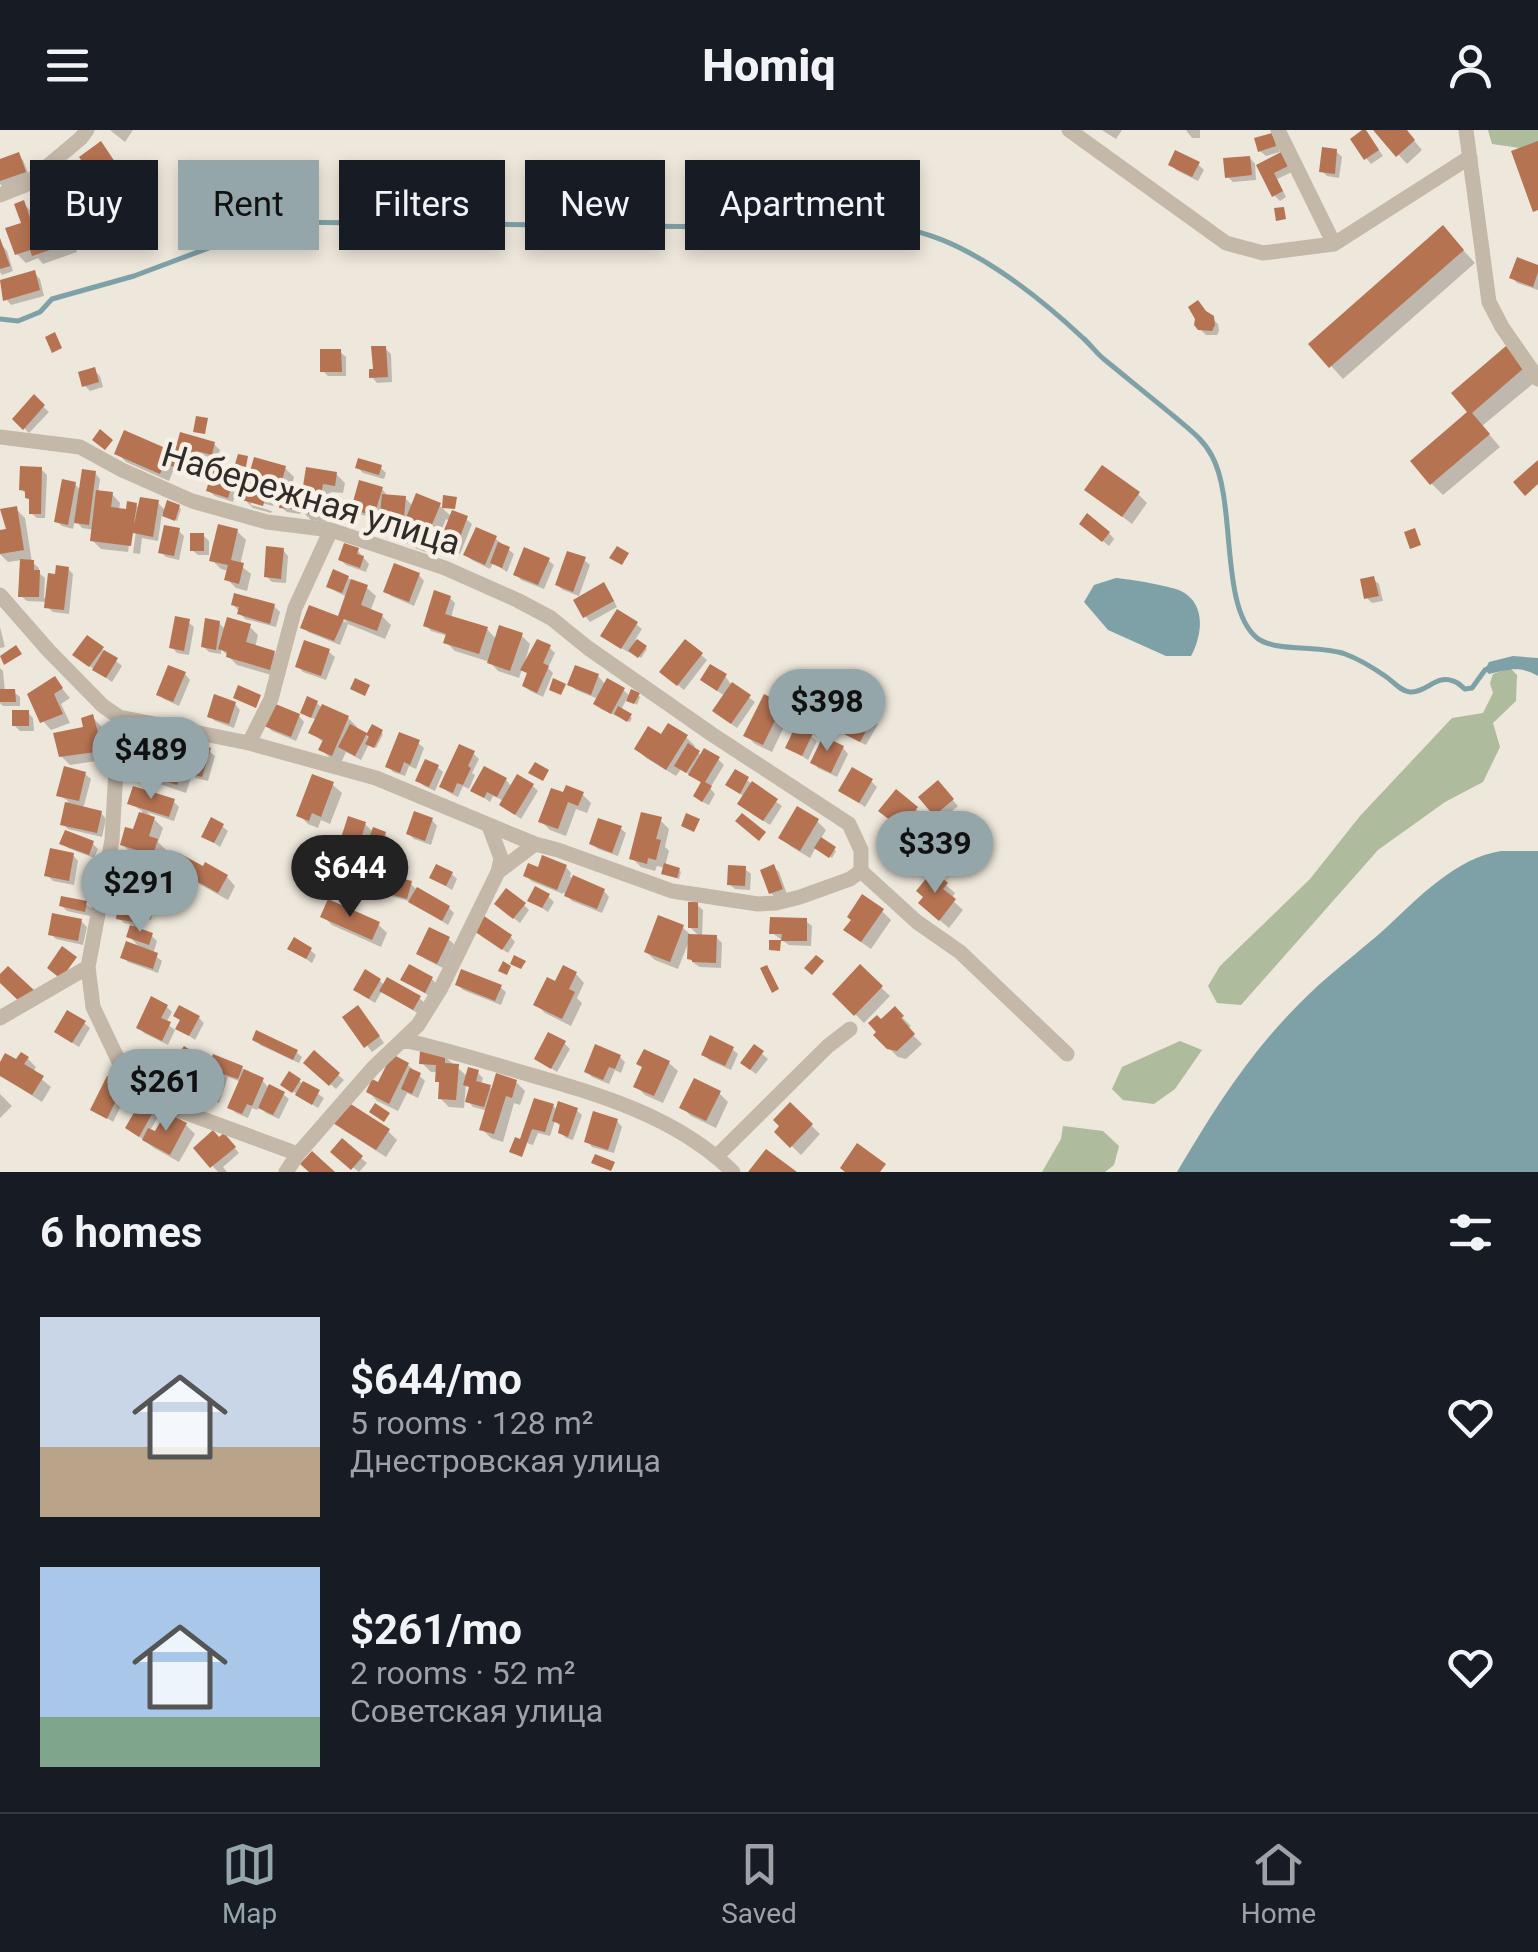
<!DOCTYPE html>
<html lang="en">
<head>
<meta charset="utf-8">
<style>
	body { margin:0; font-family:Roboto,sans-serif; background:#242831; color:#f1f3f6; height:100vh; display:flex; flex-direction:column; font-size:38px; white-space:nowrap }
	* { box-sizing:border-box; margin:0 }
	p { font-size:32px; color:#9ea1a6 }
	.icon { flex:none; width:55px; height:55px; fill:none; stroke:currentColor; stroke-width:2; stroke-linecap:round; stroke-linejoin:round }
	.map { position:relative; height:1042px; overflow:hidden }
	.side { display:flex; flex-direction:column; background:#171b24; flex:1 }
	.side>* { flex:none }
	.hud { position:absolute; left:30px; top:30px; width:1000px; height:90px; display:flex; gap:20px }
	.price { position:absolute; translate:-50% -85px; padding:0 22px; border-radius:35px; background:#94a6aa; color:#111; font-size:32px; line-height:65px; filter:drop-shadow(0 2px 5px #0008) }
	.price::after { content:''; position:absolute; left:50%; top:60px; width:30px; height:22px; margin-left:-15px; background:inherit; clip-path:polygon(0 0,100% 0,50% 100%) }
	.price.selected { background:#222; color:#fff }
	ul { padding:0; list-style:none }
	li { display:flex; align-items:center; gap:30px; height:250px; padding:0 40px }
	li span { display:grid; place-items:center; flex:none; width:280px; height:200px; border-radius:0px; color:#555 }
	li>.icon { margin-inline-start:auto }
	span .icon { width:120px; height:120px; fill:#fffc; stroke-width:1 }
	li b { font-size:42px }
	h2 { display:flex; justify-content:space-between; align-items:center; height:120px; padding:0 40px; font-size:42px }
	.chip { padding:0 35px; border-radius:0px; background:#171b24; box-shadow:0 5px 15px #0003; font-size:35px; line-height:90px }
	.chip.selected { background:#94a6aa; color:#111 }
	header { display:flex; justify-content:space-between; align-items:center; height:130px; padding:0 40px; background:#171b24; font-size:45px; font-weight:800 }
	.tab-bar { display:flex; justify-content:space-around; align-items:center; height:140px; border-top:2px solid #363941; background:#171b24; font-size:28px; color:#9ea1a6 }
	.tab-bar a { display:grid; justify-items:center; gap:5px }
	.tab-bar .selected { color:#94a6aa }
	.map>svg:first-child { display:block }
</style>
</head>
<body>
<header><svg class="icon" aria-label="menu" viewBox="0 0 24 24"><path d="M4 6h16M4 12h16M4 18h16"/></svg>Homiq<svg class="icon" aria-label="person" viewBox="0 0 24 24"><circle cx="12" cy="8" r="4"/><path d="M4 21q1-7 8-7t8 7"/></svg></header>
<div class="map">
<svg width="1538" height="1042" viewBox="0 0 1538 1042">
	<rect width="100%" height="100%" fill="#eee7db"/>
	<path fill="#aebb9d" d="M1488,0H1538V16L1520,18L1492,14Z
		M1510,538L1517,545L1516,571L1493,593L1500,617L1483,652L1445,672L1378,720L1241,875L1217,873L1208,856L1220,836L1310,749L1360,686L1452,588L1483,583L1493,563L1490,553L1493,544Z
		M1180,911L1202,920L1175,959L1154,974L1123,970L1112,959L1122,937Z
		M1063,996L1103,1001L1119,1016L1114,1035L1105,1042H1042L1061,1009Z"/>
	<path fill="#7ea1a7" d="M1116,448C1130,449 1170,456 1181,461C1207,474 1202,506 1191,526H1166L1108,500L1084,472L1094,455Z
		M1513,526L1538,528V546C1520,535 1508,540 1489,544L1485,540L1489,532Z
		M1501,721H1538V1042H1177C1214,980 1248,925 1299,874C1326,846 1358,823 1387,797C1419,767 1456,728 1501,721Z"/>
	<path fill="#0003" d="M110,0H133L125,12Z
		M1102,0H1122L1116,9Z
		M1186,0H1200V8H1192Z
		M1376,0H1405L1422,20L1407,34Z
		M1271,6L1277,11L1280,22L1266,26L1260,21Z
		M1370,7L1383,26L1371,34L1366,28Z
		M106,20L119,38L94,56L89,50Z
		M1336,21L1342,27L1339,48L1327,46L1322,41Z
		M1283,24L1294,41L1277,49L1286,67L1280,71L1274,65L1260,36Z
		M18,25L23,30L30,48L3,57L0,54V31Z
		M1250,28L1255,34L1256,50L1233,52L1227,46Z
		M1171,34H1198L1204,40L1198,51L1176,40Z
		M53,42L72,60L56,76L37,58Z
		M87,68L93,74L99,94L80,100L74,94Z
		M23,73L32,82L41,107L64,99L73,108L77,122L43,134L38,128L26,133L17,124L24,94Z
		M1454,110L1475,133L1343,249L1311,214Z
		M2,115L7,121L13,141L2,145L0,142Z
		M1538,137V160L1517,153L1512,147Z
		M34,143L40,149L44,166L11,175L6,169Z
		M1212,188L1218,194L1219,201L1217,205H1206L1200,199Z
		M385,218L391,224L392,252L377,253L372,247Z
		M1506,220L1535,252L1482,296L1500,317L1443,365L1431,353Z
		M340,222L346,227V246H328L323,241Z
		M94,240L100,246L103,257L90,261L85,256Z
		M34,268L49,282L29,303L15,289Z
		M182,305L214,314L220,320L217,329L201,325L198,336L193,335L190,344L179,340L175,336L169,351L126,332L117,323L169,322L175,329Z
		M380,337L386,343L384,349L363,343L358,338Z
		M285,338L294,347L291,359L296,360L304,367L336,344L345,353L343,363L331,362L327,392L311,390L300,379V384L287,382L281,377L282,367L276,365L273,376L251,370V375L272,381L271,383L253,378L244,369Z
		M41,339L47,345L45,388H37L31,383L32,372L22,359Z
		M95,343L100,349L98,363L112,364L120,373L119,381L128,382L136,375L140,380L158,373L166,381L179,377L181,379L177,391L162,383L158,411L142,408L140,424L133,423L138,387H133L128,422L101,419L92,410L94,400L82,398L75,390L73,399L62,396L56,391L75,354L81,361Z
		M234,346L239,352L233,372L215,366L209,361Z
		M382,359L387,365L405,368L414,377L439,375L452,387L466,389L472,394L460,424L447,418L442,413L450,391L446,389L440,404L433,401L425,422L410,416L401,407L408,391L388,390L382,383L380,390L359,384L353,378Z
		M1087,360L1138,364L1147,373L1132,394Z
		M16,379L25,388L32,432L39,438V443L45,448L44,468H48L58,446L68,439L73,444L69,484L53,482L47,477L48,472L27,471L21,466L22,430L8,432L0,424V403L9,401Z
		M1088,399L1109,403L1114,409L1109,416Z
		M179,401L184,406L179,430L166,427L161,422Z
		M237,401L246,410L240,435L251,444L247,461L236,458L227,449L229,441L221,439L212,430Z
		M203,405L209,411V425H198L192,420Z
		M496,409L514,424L507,442L493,433L490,439L472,430L466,425Z
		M283,420L288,426L286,453L272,452L266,446Z
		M358,421L369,434L366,442L346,435L341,430Z
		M548,430L554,435L544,459L521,450L516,444Z
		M584,430L590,435L579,466L563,460L557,455Z
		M419,445L424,451L414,476L391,466L386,461Z
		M348,448L367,458L376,466L370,482L382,486L391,495L385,509L348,494L340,515L308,502L303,497L310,478L348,493L340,486L347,467L335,461L329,456Z
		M1373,449L1379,454L1383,471L1372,473L1367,468Z
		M609,461L617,477L590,492L585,486Z
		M450,468L455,473L451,488L487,499L497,510L522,506L530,514L525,532L549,517L555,523L548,538L553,543L543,567L530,561L524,556L529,545L522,539L519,548L498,541L490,532L455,521L446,512L448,506L431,501L426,495Z
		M233,474L274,476L280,482L276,497L245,489Z
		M188,492L194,497L189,525L177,523L172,517Z
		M219,493L226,500L250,497L258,505L255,518L274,523L283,532L278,547L237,535L221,519V524L209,522L203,516Z
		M636,494L642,499L635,510L647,519L641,528L630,519L628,522L609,511Z
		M0,497L5,517L0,518Z
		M686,512L707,530L684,560L668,547Z
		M102,519L122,536L112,552L81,530Z
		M329,522L335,527L326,550L303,542L298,536Z
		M0,538L3,541L5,562H14L20,567V576H3L0,573Z
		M185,544L190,550L179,576L164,569L159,564Z
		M598,546L606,555L623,560L631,567L638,565L640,567L637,575L627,568L621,580L632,588L630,592L601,579L596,574L598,569L576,560L570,555Z
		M725,546L730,553L755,572L737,598L720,586L725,566L708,555Z
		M54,549L70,568L61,574L70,593L51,600L43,591Z
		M317,573L322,578L348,588L357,597L356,600L368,607L373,597L381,602L383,604L376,618L369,614L361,630L346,622L341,633L330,628L321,619L324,613L311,602L317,590L305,585Z
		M235,574L240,580L234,598L215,591L210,586Z
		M782,576L790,584L772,622L755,614L746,605Z
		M28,583L33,588L34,601H20L14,595Z
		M845,585L850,590L848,595L872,588L878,594L866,615L835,600L830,594Z
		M299,586L304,592L296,611L272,601L267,596Z
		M92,587L101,596L110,629L70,635L61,626L86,599Z
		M811,606L817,611L808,630L788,617Z
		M662,607H686L695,616L693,619L702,626L718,629L724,635L710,658L715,664L709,675L701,671L703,654L681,639L676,646L646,628L637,619Z
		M824,609L843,618L848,624L837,647L818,638L813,632Z
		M418,613L424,618L416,639L409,636L405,646L393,642L388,636Z
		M209,621L215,626L208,651L196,648L192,644L186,663L142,648L134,640L184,633L191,641Z
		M473,623L479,629L472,643L475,645L469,659L463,656L458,667L448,662L442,656Z
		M437,637L443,642L435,661L424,656L418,650Z
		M736,642L782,676L770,695L746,679L745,667L734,660Z
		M85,644L91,649L83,679L101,683L106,689L102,707L68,699L63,694L68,671L59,665Z
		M506,650L512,657L533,656L538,661L521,689L502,675L504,671L493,666L490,672L473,660Z
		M871,651L877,657L865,677L841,661Z
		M938,654L958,676L941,690L922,668Z
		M333,655L342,663L330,694L321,690L318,698L308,694L299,685Z
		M582,664L591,673L587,683L576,679L566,706L550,700L541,691L565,666Z
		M173,671L179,677L174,691L147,682L163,698L158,712L166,720L162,732L131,723L122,714L135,702L142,681L130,673Z
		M916,679L921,684L907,702L887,686Z
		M432,690L437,696L431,715L414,709L409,704Z
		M660,690L669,699L665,717L669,721L665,736L679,740L681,742L679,749L666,745L665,738L657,736L655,741L641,737L632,728Z
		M817,691L826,700L820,710L836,721L832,728L816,717L810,728L790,716L781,707Z
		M365,694L374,703L385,704L390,710L384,726L375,722L366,713L364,720L349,715L343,710Z
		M222,696L228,701L220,717L204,706Z
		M620,698L626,703L618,726L598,719L592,714Z
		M62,713H92L98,719L94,728L68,718Z
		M73,725L78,731L74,755L53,751L47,745Z
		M174,736L227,747L235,756L228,770L183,745Z
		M566,737L571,743L570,747L604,761L609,767L602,783L572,771L563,762V764L531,751L526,745L539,740Z
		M774,737L779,742L787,764L776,768L771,763Z
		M745,739L751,744L750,760L735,759L729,754Z
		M452,744L457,749L452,760L432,748Z
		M933,744L955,763L951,769L963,780L949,798L930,782Z
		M360,754H411L417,760L449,778L454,783L448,795L412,772L366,759Z
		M143,763L148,768L144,779L137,777L135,787L139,791L137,800L152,806L157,811L153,824L162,831L158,843L128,832L123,827L142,820L129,806L133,795L124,793L111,780L123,775L115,767Z
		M548,766L554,772L548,782L530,770Z
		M86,774L92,779L90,786L67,781L62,776Z
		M524,775L529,780L520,793L502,779Z
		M697,775L703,780L702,807H716L722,813L721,838L700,837L695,834L689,828V811L678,839L655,830L646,822L682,797L692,806L700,807L690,797Z
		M144,781L152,784L151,790L143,786Z
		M882,781L891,790L871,819L855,808Z
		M323,786L378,794L387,803L381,817L332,795Z
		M81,791L87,797L83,815L56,809L51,804Z
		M806,791L812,796L811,816L789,815L772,803Z
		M482,806H510L515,812L508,823Z
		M448,809L454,814L443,838L425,829L419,824Z
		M290,818L310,820L316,825L312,833Z
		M860,838L890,866L864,893L835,864Z
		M576,844L584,853L577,868L582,873L571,896L545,883L536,874Z
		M432,849L437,855L431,867L404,850Z
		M380,851L385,856L419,868L425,873L419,884L382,861L375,873L362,865Z
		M458,855L500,857L506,862L501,875L463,860Z
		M167,877L172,882L166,893L175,900L168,915L144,903L139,897Z
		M895,880L911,896L907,899L922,914L906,929L898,927L888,917L881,893Z
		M363,883L384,913L372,922L345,887Z
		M176,886L199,888L204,893L195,910L178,898L182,892Z
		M84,893L90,898L79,917L63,907Z
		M255,909L296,922L302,927L299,933L260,915Z
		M564,913L570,919L557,942L537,929Z
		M754,917L768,929L756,944L748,938Z
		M184,919L207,936L193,959L175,948Z
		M732,919L738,924L731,940L709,930L704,924Z
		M314,924L344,950L336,959L306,933Z
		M444,926L468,947L478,943L483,948L481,955L489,957L494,961L516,952L525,961L520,975L514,973L503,1012L491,1008L482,999L488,981L473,977L468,971L471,959L466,954L464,978L449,977L440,968L442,955L437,951L438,942H431L422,933Z
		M214,927L242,938L248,943L262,950L267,956L283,964L289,969L279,989L266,983L259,976L257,980L252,978L248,988L236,983L230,977L241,952L228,947L219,973L206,968L201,963Z
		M620,927L625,932L621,943L615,940L609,954L592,947L587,942Z
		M27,928L36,937L33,942L51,957L42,972L0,945V937Z
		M669,933L678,941L663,973L645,965L636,956Z
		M408,935L425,951L418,968L407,963L398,981L377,971L369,962Z
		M299,951L324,968L318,978L283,955Z
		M123,956L128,962L113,992L93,979Z
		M719,963L728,972L716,998L691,986L682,977Z
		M0,964L12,976L0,988Z
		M790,975L820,1004L801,1025L777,1002Z
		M553,976L558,981L576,980L582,985L573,1010L566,1008L560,1002V996L555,991L550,1006L538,1003L533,1015L529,1014L523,1008Z
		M156,977L161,982L150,1001L156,1005L186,995L195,1004L179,1032L154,1018L128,998Z
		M617,991L622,997L614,1023L592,1017L587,1011Z
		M336,993L388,1001L397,1010L386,1027L345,1001Z
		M224,1006L239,1023L223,1037L227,1042H218L196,1018Z
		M342,1012L367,1033L359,1042L334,1022Z"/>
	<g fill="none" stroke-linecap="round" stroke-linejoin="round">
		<path stroke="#7ea1a7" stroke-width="5" d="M0,189L18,191L40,182L52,169L134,146L278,92L904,99C967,109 1037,165 1083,208C1091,215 1097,224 1105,230C1128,249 1152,268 1176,288C1190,300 1203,309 1212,326C1237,372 1219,477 1257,508C1274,522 1320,515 1345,524C1359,529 1372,537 1385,546C1393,551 1400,561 1410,562C1426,563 1437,544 1453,551C1458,552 1461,556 1465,559L1472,558L1485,540L1491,537"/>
	</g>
	<path fill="#b57352" d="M1362,0H1366L1379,20L1364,30L1350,9Z
		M1373,0H1407L1415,10L1396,27Z
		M1272,3L1276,16L1258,22L1254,8Z
		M101,11L115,32L87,52L74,34L81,30L79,27Z
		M1538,11V80L1533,82L1511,21Z
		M1322,17L1337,19L1335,44L1319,42Z
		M1175,20L1200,32L1192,47L1168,35Z
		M1283,21L1290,35L1274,43L1283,61L1272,67L1256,35Z
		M19,22L26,42L0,51V29Z
		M1250,26L1252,45L1225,48L1223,28Z
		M53,38L68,53L49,72L34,58Z
		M88,65L95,89L72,96L65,72Z
		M24,70L36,106L64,96L70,113L32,126L30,120L15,125L5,98L21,93L14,74Z
		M1284,77L1286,89L1276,91L1274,78Z
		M1443,95L1464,120L1329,238L1308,214Z
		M0,108L10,136L0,139Z
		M1517,127L1538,135V142L1533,157L1509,148Z
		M35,140L40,160L3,171L0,150Z
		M1198,170L1206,181L1214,186L1215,195L1212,201L1198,200L1194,195L1195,189L1188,177Z
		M55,202L62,218L52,223L45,207Z
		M371,216H386L388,247L369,248V239H373Z
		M1506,216L1524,238L1472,283L1490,304L1430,355L1410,331L1467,282L1451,263Z
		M320,219H341L342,242H320Z
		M95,237L99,252L82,257L78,242Z
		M34,264L45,275L23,300L12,289Z
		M196,286L208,288L205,304L193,302Z
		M100,299L113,310L105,320L92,310Z
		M124,300L170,320L160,344L114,324Z
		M180,302L215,312L212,325L196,321L193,333L188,331L185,340L171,336Z
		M238,324L248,326L246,337L235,334Z
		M254,327L286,336L281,354L273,351L271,359L268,358L263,376L242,370Z
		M358,328L382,335L379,345L355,338Z
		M1538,330V354L1525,366L1513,352Z
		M1102,335L1140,362L1122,387L1084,360Z
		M20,336L42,337L41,384H29V369L25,368V361L19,360Z
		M306,337L337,342L335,356L323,354L318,385L299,382Z
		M213,338L235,344L228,368L206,361Z
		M82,339L96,341L89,395L74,393Z
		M62,349L76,352L68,395L54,392Z
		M359,350L383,357L374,386L351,379Z
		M281,355L298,357L295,379L279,378Z
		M96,360L113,362L111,377L126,379L127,371L137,373L134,394L140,367L159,370L153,407L133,403L131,416L90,411Z
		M416,363L441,373L431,397L424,394L416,415L398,408Z
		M382,364L406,366L404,387L380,385Z
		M443,365L457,367L455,379L442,378Z
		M167,370L180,375L175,391L162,386Z
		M17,376L24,420L0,424V400L6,399L0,379Z
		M452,380L468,386L455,420L439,413Z
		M1087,383L1110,402L1102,412L1079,394Z
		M218,394L238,399L231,430L244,433L239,454L224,450L228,435L209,431Z
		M164,395L180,398L174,426L158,423Z
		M476,397L497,406L485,435L463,425Z
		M1415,398L1421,415L1410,419L1404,402Z
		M190,403H204V421H190Z
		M498,412L510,417L502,438L490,433Z
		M344,413L359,418L357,424L364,426L360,438L338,430Z
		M266,416L284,418L281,449L264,447Z
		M617,416L629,423L622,435L609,428Z
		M524,417L550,428L538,455L513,445Z
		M567,421L586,427L573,462L555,455Z
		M20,429L34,430V440H40L39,467H18Z
		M394,433L420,443L409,472L383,462Z
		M56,435L69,437L64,480L44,478L48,443L55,444Z
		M333,439L349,446L342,463L326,457Z
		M1374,446L1379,466L1364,469L1360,449Z
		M351,449L368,455L361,475L383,484L377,501L344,489L334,511L300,498L309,475L338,486Z
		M604,452L614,471L583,488L573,470Z
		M434,460L451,466L445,484L488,497L479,524L443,513L446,504L423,496Z
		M234,463L275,474L270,494L237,484L239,477L231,475Z
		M617,479L638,492L621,519L600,506Z
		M175,486L190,489L184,521L169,518Z
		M227,487L251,494L246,512L275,521L270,540L226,527L227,522L218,519Z
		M205,488L220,491L216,520L201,517Z
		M499,495L523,503L510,541L487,533Z
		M87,505L104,517L89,537L72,525Z
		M537,509L551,515L543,533L549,536L537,563L522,556L527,543L520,540Z
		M637,509L647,516L638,528L628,521Z
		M685,509L703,523L677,556L659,542Z
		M304,510L330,519L321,546L295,537Z
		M16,515L22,524L4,535L0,526Z
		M104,520L118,528L106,548L92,540Z
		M710,534L727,544L717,561L700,550Z
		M168,535L186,542L173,572L156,565Z
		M575,535L599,544L591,565L567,555Z
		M55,546L63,558L54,564L63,584L40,593L27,564Z
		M355,548L370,555L365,566L350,559Z
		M553,548L566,554L561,565L549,560Z
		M607,548L625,558L611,584L593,574Z
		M732,552L751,565L731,594L712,581Z
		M238,555L261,565L256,578L233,568Z
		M0,559H15L16,572H0Z
		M631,559L640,563L634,574L626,571Z
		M214,564L236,572L229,594L207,587Z
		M764,564L783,574L763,615L743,606Z
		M307,566L318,571L311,588L300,583Z
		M273,573L300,584L291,607L264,596Z
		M322,574L349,586L332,626L318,620L323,610L308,603Z
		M618,576L632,584L627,592L614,584Z
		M835,578L846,583L843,590L852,594L859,579L874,586L860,612L827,595Z
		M12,580H29V596H12Z
		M93,584L103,621L59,627L53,603L83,597L81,588Z
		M668,593L688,605L666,640L634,619L648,596L661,604Z
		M350,594L367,603L372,594L383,600L374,618L365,614L369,607L366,605L355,626L338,617Z
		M796,595L813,603L802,626L785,618Z
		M399,602L420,610L410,635L404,632L400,643L385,637Z
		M823,606L844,616L831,643L810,633Z
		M688,613L700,621L686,643L674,636Z
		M196,614L211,618L202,647L188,643Z
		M459,614L475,621L468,636L471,638L463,655L457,653L453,663L439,657Z
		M704,618L720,627L705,652L712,656L702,672L693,666L701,652L688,645Z
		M160,623L185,631L177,655L131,640L136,625L157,632Z
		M425,629L439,635L429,657L415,651Z
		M535,632L549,640L543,651L528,643Z
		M64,636L86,642L79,671L56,666Z
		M484,636L507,648L497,667L487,662L484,668L470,661Z
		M852,637L873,649L859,673L838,661Z
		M735,639L749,647L740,664L725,655Z
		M312,644L334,652L321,687L312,683L309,691L296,686Z
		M517,644L534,654L515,685L499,675Z
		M938,650L954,669L934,686L918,667Z
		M752,651L778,669L763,691L737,674Z
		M566,655L584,662L578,676L568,672L558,699L538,692L551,658L563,662Z
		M133,656L175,669L169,687L127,674Z
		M896,659L918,677L900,698L878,681Z
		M65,672L102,681L97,703L60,695Z
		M797,676L819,689L800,721L778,708Z
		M414,681L433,688L425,711L406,704Z
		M139,682L155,687L149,706L158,709L153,725L120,715L125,697L133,699Z
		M641,682L662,687L656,709L661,710L656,730L648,728L647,734L629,729Z
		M686,683L700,689L694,702L681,696Z
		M742,683L766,702L759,711L735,691Z
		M348,686L366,692L359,716L340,711Z
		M211,687L224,694L214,713L201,707Z
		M598,688L622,696L612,723L589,714Z
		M373,697L386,702L379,722L366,717Z
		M65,700L94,711L89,725L59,714Z
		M821,707L836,717L829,728L814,718Z
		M50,718L74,723L69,751L44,746Z
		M179,723L203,736L205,732L228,745L218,763L171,737Z
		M542,725L567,735L557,760L523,746L528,733L538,737Z
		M664,733L680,738L677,748L661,744Z
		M436,734L453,742L446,756L429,748Z
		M774,734L783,759L769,764L760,740Z
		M728,735L746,736L745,756L727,755Z
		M362,738L412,751L407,769L358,755Z
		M933,740L948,753L943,759L956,769L939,791L918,773L923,767L916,761Z
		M573,745L605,759L597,779L564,766Z
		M117,752L144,761L139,775L112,768Z
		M535,756L550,764L542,778L527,771Z
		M417,757L450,776L442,791L408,772Z
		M506,758L526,773L513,789L494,774Z
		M862,764L884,779L861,812L843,800L851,790L847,787Z
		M61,766L87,771L85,782L59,776Z
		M328,769L380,792L372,810L320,787Z
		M111,770L132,774L130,782L134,783L133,792L116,789L117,783L109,781Z
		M688,772H698V798H688Z
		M52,783L82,789L78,811L48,805Z
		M658,785L684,795L670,832L644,822Z
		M484,786L512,805L502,820L474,801Z
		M770,787L807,788V811H781L782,804H769Z
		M130,795L153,803L149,815L126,807Z
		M429,797L450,807L437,834L416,824Z
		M688,804L717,805L716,833L692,832V830L687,829Z
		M294,807L312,818L306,829L287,819Z
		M769,810H781L780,821L769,820Z
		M126,811L158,823L153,839L120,828Z
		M62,816L77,827L61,849L47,838Z
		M514,825L526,831L521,839L510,834Z
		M816,825L824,831L812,845L804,838Z
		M503,831L511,836L507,845L498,841Z
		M409,834L433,847L425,863L400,850Z
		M860,834L883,856L854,886L832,864Z
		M563,835L577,842L569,859L575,862L562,889L533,875L547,847L555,851Z
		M767,835L779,859L772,863L760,838Z
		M8,836L35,861L23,875L0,853V844Z
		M365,839L381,849L369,869L353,860Z
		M461,839L502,855L495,871L455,855Z
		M387,847L421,866L413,880L379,861Z
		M151,866L168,875L161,888L171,892L162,911L136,898Z
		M179,875L200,886L189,906L175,899L180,890L173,886Z
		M358,875L380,906L364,918L342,887Z
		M895,876L904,886L901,888L915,904L897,921L887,919L873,905L876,902L868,893L877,885L881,889Z
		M67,880L86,891L72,913L54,902Z
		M256,900L298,920L293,930L252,910Z
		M548,902L566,911L551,939L534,929Z
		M710,905L734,917L725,936L701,925Z
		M595,914L621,925L615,939L609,937L603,950L584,942Z
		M754,914L764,921L750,940L740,933Z
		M184,916L203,928L186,956L166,943Z
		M644,919L670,931L654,966L633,957L642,937L636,934Z
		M314,920L340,943L329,956L303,933Z
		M420,921L445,924V933L459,934L456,970L438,969L439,952H435L436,935L419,934Z
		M21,922L29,927L24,934L44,946L32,965L0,946V932L5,923L16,929Z
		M213,924L243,936L238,949L223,944L213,969L198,963Z
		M392,924L409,933L389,974L366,962L372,949L378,952Z
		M468,937L479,940L476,951L491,955L484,977L465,972L469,957L463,955Z
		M410,938L421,943L412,964L401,959Z
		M244,939L264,948L252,976L247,974L242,984L227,978Z
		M289,941L301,949L292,963L280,955Z
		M496,943L517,950L512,968L506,966L494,1004L479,1000Z
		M107,946L124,954L107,989L90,980Z
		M694,948L721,961L706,991L679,978Z
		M303,951L320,960L312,975L295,965Z
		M269,954L285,962L273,985L258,978Z
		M143,967L157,975L139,1007L125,998Z
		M534,968L554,974L545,1002L532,999L522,1027L509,1022L515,1007L520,1009Z
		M346,971L390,999L376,1020L333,993Z
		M558,971L578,978L568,1007L558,1003L560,994L552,991Z
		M790,972L813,994L790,1018L774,1002L779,996L773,990Z
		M375,973L390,983L384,992L369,982Z
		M593,981L618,989L608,1020L584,1012Z
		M166,982L187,993L170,1025L142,1010L148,998L155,1001Z
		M213,1000L219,1007L224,1003L236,1017L210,1038L193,1018Z
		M342,1008L363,1026L351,1040L330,1022Z
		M857,1013L886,1034L880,1042H845L840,1038Z
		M766,1019L797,1042H748Z
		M312,1021L335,1042H309L300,1034Z
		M595,1024L615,1032L611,1041L591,1033Z"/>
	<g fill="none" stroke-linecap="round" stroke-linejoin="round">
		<path stroke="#c4b8a9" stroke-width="15" d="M1069,0L1226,113L1263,123L1334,114L1470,27
			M1278,0L1334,114
			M1466,0L1489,172L1502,197L1538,249
			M0,65L25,55L81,8L87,0
			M0,307L80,317L122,340L192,371L267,392L331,400L445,438L517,470L551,488L588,518L713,605L849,694L861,720V741
			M0,465L49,521L103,576L119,587L249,613L376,648L535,714L558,720L672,761L758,774L776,773L800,767L850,749L861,741
			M119,587L112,710L88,837L93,877L121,936L146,958L178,980L298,1024
			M249,613L271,569L295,478L331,400
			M489,696L501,728L498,742
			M861,741L917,792L960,822L1067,924
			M0,888L88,837
			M403,910C444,919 484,931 524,943C598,964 676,986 733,1042
			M717,1026L828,916L850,899
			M286,1042L298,1024L373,938L418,895L441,858L498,742L535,714"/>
	</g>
	<g text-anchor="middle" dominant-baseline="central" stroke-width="9" stroke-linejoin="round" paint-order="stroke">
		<g font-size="35" fill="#322c28" stroke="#f6f0e7">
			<text transform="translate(311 369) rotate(17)">Набережная улица</text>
		</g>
	</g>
</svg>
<b class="price" style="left:827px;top:624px">$398</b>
<b class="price" style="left:151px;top:672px">$489</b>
<b class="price" style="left:935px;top:766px">$339</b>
<b class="price selected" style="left:350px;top:790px">$644</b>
<b class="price" style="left:140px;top:805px">$291</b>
<b class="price" style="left:166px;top:1004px">$261</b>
<div class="hud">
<a class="chip">Buy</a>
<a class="chip selected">Rent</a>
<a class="chip">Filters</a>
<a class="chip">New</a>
<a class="chip">Apartment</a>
</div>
</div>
<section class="side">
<h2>6 homes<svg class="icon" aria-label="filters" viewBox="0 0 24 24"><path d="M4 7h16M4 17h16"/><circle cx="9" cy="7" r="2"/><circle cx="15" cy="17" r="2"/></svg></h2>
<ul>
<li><span style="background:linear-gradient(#c9d6e8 65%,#b9a48a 0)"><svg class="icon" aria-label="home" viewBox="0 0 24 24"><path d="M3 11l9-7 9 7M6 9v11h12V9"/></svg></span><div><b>$644/mo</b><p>5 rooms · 128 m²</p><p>Днестровская улица</p></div><svg class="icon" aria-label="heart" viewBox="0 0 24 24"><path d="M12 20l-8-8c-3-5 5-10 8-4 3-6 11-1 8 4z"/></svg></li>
<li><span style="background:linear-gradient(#a9c7e8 75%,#7fa58c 0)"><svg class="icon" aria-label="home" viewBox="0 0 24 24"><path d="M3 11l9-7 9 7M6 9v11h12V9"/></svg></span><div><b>$261/mo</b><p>2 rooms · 52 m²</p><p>Советская улица</p></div><svg class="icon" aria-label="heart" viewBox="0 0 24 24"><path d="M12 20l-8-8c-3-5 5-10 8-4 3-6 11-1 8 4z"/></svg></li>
</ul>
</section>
<nav class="tab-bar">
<a class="selected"><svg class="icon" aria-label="map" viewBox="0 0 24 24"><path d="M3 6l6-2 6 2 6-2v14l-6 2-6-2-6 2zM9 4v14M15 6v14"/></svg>Map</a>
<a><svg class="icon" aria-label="saved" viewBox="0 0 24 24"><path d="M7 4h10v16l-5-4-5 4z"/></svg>Saved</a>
<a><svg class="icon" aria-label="home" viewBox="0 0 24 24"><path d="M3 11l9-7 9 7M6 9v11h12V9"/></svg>Home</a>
</nav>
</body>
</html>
